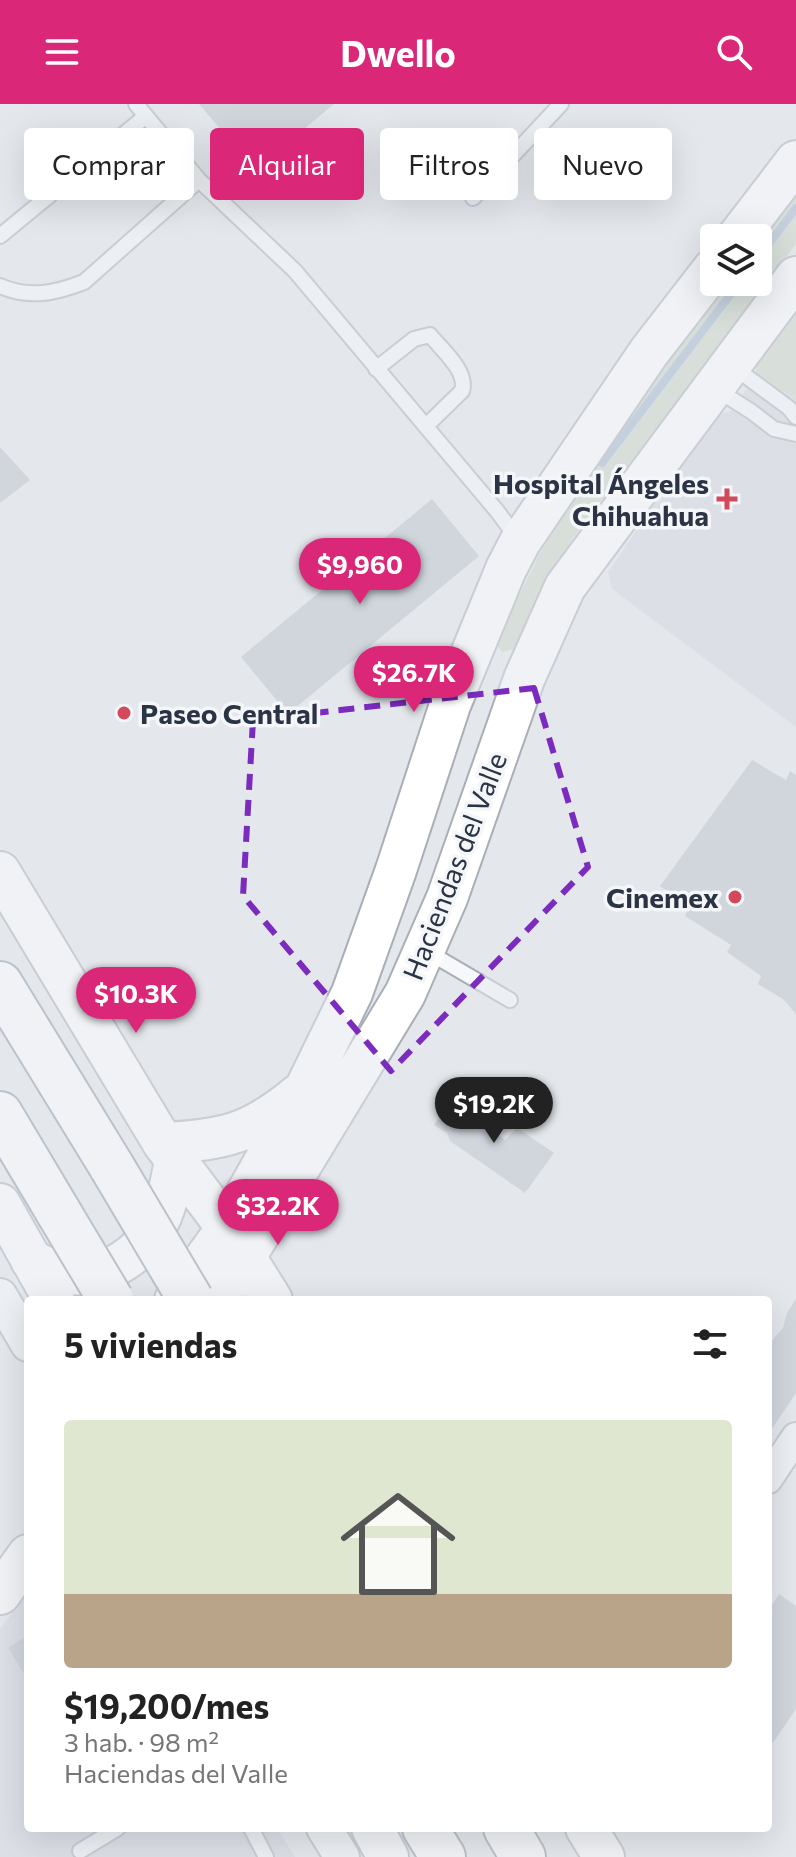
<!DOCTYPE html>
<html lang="es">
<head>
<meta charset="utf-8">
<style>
	body { margin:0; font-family:Commissioner,sans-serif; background:#f6f6f6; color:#222; height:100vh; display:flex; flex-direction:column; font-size:30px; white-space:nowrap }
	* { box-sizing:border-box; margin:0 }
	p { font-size:26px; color:#767676 }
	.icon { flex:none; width:44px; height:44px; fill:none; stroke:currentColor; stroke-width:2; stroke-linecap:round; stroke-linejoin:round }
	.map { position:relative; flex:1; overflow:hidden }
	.details { position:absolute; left:24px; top:1192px; width:748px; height:536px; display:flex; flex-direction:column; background:#fff; border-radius:8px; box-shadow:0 8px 32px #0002 }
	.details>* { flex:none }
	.hud { position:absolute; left:24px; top:24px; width:748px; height:72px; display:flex; gap:16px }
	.fabs { position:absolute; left:700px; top:120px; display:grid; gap:16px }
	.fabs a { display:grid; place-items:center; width:72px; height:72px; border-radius:8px; background:#fff; box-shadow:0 8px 32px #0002; font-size:40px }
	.price { position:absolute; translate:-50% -68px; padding:0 18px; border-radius:28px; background:#db2777; color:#fff; font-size:26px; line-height:52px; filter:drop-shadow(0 2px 4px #0008) }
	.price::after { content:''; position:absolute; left:50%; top:48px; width:24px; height:18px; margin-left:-12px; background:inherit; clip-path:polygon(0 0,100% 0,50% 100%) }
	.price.active { background:#222; color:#fff }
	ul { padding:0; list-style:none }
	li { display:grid; align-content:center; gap:16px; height:424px; padding:0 40px }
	li span { display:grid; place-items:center; height:248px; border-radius:8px; color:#555 }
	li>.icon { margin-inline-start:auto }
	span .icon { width:144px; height:144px; fill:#fffc; stroke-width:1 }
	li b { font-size:34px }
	h2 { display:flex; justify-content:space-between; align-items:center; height:96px; padding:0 40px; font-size:34px }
	.pill { padding:0 28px; border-radius:8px; background:#fff; box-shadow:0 8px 32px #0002; font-size:28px; line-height:72px }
	.pill.active { background:#db2777; color:#fff }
	header { display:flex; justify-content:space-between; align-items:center; height:104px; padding:0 40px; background:#db2777; color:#fff; font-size:36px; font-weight:700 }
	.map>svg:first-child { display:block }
</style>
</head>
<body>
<header><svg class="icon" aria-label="menu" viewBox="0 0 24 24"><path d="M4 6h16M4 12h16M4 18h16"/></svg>Dwello<svg class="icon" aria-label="search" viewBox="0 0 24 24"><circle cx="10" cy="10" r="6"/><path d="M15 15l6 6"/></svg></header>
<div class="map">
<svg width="796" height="1753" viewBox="0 0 796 1753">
	<rect width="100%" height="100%" fill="#e4e7ec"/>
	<path fill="#d2d6de" d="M796,209V623L612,485L608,468L707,323L717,312L733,306L756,270V260Z
		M28,1488V1724H277L295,1753H0V1525Z"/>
	<path fill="#c9d6c5" d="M796,89V140L573,434L525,520L514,545L502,548L496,539L539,451L603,344L728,178H758V139Z
		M796,209V295L756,270V260Z"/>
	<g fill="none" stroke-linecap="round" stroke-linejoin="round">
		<path stroke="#9fb4cc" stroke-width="8" d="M758,154L796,104
			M602,359L740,178"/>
	</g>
	<path fill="#bbc0ca" d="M199,0H334L255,66Z
		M0,343L30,376L0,399Z
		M432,395L479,452L288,610L241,553Z
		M752,656L786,676L790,667L796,671V910L783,895L758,880L761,872L727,848L731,841L685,812L689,803L660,782Z
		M461,989L480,1000L470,1013L505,1036L517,1024L554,1049L525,1089L450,1037L447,1029L434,1021L456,991Z
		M796,1195V1289L768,1331V1241L783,1224L787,1209Z
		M779,1490L796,1502V1605L768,1646V1507Z
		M28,1531V1576L8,1544Z"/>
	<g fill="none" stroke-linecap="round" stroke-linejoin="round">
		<g stroke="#a9aeb7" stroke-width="18">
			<path id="service" d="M136,0L199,76L295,167L497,407L517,434
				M473,94L561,0
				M0,132L146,12
				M0,182C29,195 56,189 84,178L199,76
				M731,261L789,304L796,313
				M376,265L414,235L430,231C442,246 468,267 462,287L426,322
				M716,285L752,308L774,325L796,330
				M428,848L510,896
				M251,1724L266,1753
				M80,1747L118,1724"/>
		</g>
		<g stroke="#a9aeb7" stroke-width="32">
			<path id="minor" d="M768,1375L796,1333"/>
		</g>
		<g stroke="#a9aeb7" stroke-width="38">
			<path id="tertiary" d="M0,1192L28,1240
				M324,1724L342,1753"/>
		</g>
		<g stroke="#a9aeb7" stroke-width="44">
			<path id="secondary" d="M737,134L796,57
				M0,768L163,1039L227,1124L272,1196
				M163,1039C224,1036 251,1030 299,990
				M0,1100L54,1196
				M31,1156C40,1160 50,1166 60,1168C107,1180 151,1146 165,1102C170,1086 172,1069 176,1053
				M175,1196L227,1124L305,985L352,889L396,766L450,601L506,465L520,438L649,248L714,164
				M219,1196L405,890L447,794L524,575L565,483L796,173
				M0,1490L28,1451
				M372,1724L388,1753
				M586,1724L604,1753"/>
		</g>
		<g stroke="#8b94a3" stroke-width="48">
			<path id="trunk" d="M0,880L112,1063
				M0,1010L59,1109
				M425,1724L443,1753
				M506,1724L523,1753"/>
		</g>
		<use href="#service" stroke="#f7f8fa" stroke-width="14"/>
		<use href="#minor" stroke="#f7f8fa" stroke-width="28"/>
		<use href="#tertiary" stroke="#f7f8fa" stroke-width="34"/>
		<use href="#secondary" stroke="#fff" stroke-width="40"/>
		<use href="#trunk" stroke="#fff" stroke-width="44"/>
		<g stroke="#8b94a3" stroke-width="48" stroke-linecap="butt">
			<path id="trunk-bridge" d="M112,1063L191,1196
				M59,1109L111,1196"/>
		</g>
		<use href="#trunk-bridge" stroke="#fff" stroke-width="44"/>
	</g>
	<path d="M0 0H796V1753H0ZM534,584L588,763L391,967L243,792L253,616Z" fill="#e4e7ec" fill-opacity=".55" fill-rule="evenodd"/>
	<path fill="none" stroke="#7b2cbf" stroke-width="6" stroke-dasharray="16 10" stroke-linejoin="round" d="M534,584L588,763L391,967L243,792L253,616Z"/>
	<g fill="#d1495b" stroke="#f4f6f9" stroke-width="3">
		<path d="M723 383h8v8h8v8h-8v8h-8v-8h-8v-8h8z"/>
		<circle cx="124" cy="609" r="8"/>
		<circle cx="735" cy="793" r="8"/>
	</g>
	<g text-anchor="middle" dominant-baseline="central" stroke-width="7" stroke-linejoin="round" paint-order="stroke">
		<g font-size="28" font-weight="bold" fill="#2b3445" stroke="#f4f6f9" text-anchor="end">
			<text x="709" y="379">Hospital Ángeles<tspan x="709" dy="32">Chihuahua</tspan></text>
			<text x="140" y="609" text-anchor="start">Paseo Central</text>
			<text x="719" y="793">Cinemex</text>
		</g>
		<g font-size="28" fill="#2b3445" stroke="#f4f6f9">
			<text transform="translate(454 762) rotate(-69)">Haciendas del Valle</text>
		</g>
	</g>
</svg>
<div class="fabs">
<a><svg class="icon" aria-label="layers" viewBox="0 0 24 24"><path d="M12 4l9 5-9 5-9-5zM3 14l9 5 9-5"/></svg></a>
</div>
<b class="price" style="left:360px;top:502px">$9,960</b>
<b class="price" style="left:414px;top:610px">$26.7K</b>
<b class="price" style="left:136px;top:931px">$10.3K</b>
<b class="price active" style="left:494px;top:1041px">$19.2K</b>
<b class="price" style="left:278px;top:1143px">$32.2K</b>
<div class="hud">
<a class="pill">Comprar</a>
<a class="pill active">Alquilar</a>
<a class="pill">Filtros</a>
<a class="pill">Nuevo</a>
</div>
<section class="details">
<h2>5 viviendas<svg class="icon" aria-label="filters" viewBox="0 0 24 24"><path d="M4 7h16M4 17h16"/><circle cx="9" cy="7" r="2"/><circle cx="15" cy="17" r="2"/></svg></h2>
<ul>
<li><span style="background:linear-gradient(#dfe7d0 70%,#b9a48a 0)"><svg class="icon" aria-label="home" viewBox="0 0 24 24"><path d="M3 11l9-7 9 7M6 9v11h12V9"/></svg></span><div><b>$19,200/mes</b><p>3 hab. · 98 m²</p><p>Haciendas del Valle</p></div></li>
</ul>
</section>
</div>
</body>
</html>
